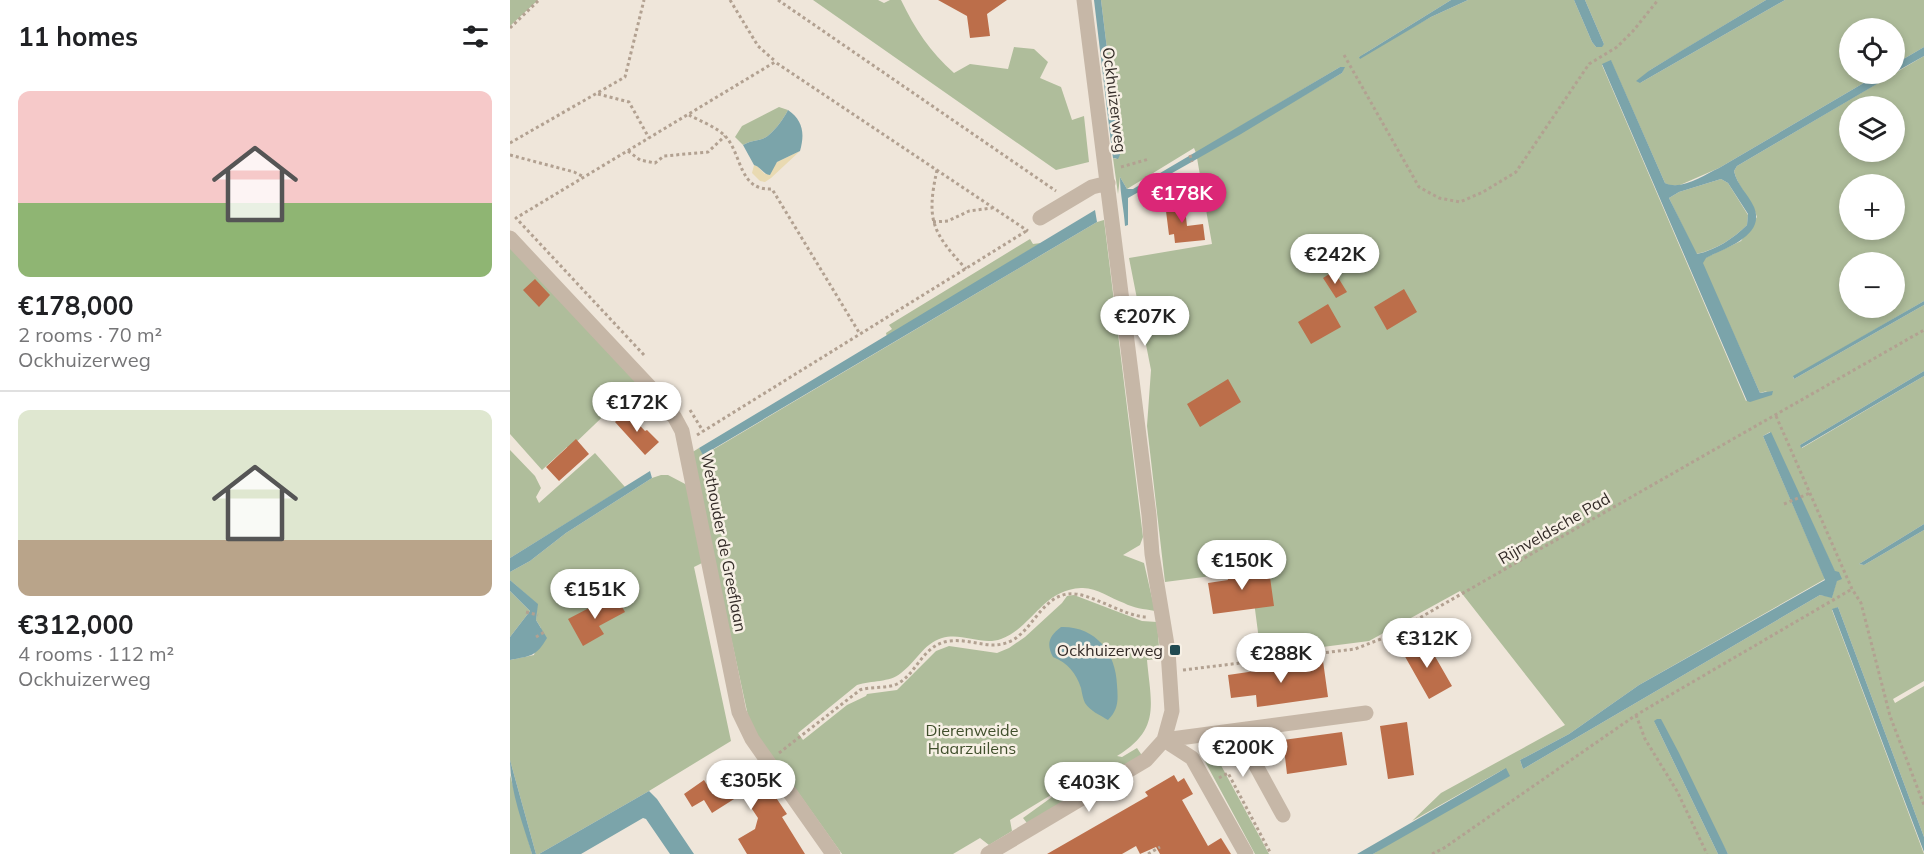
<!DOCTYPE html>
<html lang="en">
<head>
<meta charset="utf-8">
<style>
	body { margin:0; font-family:Mulish,sans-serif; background:#f6f6f6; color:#202124; height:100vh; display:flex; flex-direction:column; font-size:22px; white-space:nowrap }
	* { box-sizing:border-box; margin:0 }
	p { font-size:20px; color:#757577 }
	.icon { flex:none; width:33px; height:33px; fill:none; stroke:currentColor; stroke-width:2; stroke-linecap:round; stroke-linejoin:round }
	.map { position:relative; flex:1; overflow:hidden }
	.sheet { display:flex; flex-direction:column; background:#fff; width:510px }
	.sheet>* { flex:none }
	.buttons { position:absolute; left:1329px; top:18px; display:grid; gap:12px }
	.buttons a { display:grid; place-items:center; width:66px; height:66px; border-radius:50%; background:#fff; box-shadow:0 3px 9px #0003; font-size:30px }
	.price { position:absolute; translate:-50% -51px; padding:0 14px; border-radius:21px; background:#fff; color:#222; font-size:20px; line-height:39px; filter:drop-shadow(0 2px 3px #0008) }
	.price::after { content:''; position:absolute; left:50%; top:36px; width:18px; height:14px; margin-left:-9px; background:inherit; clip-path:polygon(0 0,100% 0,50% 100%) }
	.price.selected { background:#db2777; color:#fff }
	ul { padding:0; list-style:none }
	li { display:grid; align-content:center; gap:12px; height:318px; padding:0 18px }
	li+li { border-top:2px solid #e0e0e0 }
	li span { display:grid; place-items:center; height:186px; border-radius:12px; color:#555 }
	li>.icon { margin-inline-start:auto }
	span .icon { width:108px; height:108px; fill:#fffc; stroke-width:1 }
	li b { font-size:26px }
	h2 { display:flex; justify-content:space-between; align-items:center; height:72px; padding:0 18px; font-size:26px }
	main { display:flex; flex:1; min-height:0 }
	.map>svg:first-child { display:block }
</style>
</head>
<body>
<main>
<section class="sheet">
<h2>11 homes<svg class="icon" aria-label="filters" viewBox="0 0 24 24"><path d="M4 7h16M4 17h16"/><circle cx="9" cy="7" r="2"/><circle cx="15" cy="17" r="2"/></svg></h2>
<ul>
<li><span style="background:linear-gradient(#f6c9c9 60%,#8fb573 0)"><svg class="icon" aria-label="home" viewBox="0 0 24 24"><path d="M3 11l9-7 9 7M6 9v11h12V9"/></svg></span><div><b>€178,000</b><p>2 rooms · 70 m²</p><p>Ockhuizerweg</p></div></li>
<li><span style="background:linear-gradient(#dfe7d0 70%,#b9a48a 0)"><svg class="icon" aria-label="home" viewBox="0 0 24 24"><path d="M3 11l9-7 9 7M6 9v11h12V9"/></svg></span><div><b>€312,000</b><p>4 rooms · 112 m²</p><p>Ockhuizerweg</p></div></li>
</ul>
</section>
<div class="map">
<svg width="1414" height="854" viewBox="0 0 1414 854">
	<rect width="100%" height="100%" fill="#efe6da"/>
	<path fill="#afbd9b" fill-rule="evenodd" d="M0,0H28L0,26Z
		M303,0H368L374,3L380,0H391C405,29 420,52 444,73L460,64L498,69L504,47L524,49L538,62L530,78L551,87L562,120L574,116L579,162L546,170Z
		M591,0H941L849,57L921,17L958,0H1064L1082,42L1086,47L1094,44L1075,0H1256L1140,70L1130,83L1275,0H1414V47L1385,64L1384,28H1340V74H1369L1209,168L1170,185L1161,186L1155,183L1101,61L1092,65L1236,401L1257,391L1250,393L1192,263L1195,258L1231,241L1247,217C1242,200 1228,188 1224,171L1227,166L1414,56V301L1283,377L1284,379L1414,305V371L1290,445L1292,448L1414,376V524L1349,564L1354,565L1414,530V681L1383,699L1385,703L1414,686V837L1328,607L1322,610L1414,854H1218L1144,721L1208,854H863L996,768L902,821L931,793L1055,725L950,591L859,641L751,655L741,579L717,574L655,582L637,426L641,370L619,258L702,244L687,158L832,73L834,67H830L686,153L684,148L617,189L610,177L608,194L603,158L606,159L610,155ZM1340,106H1384V152H1340ZM1340,184H1384V230H1340ZM1340,262H1384V308H1340ZM1260,432L1325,572H1329L1322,597L1310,595L1013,769L1010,760L1059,734L1129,685L1315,579L1253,436Z
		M269,107L278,110C274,118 262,136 252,139C245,141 240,141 233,145L225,137L232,126Z
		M1211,179L1218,183L1238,215L1237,225C1224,238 1206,250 1186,254L1159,198L1169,192Z
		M594,220L633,537L630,545L613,555L634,563L645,611C634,609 623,608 614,603C600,598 586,587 571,588C532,590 523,627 491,639C472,646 452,632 432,638C413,644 406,662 391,673C379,683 362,680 347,685L288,733L293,740L337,705L356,696L357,694L387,690L426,651L439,646L487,653L499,648L515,637L552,603L557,596L564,595L632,621L647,622L650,659L637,660C641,705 651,729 607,756L612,757L627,748L633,757L517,823L513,818L542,797L541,795L500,820L502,831L479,845L470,838L443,854H332L240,725L181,453L189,448L194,455L587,222Z
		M520,239L523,244L531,243L377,337L376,333L382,329L379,325Z
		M0,244L131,384L107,403L59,449L57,447L32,470L0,434Z
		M0,450L25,476L31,488L26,497L29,503L85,453L115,487L0,558Z
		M151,475H158L179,486L194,562L184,567L221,741L139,791L29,854H26L0,760V660L24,655L31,628L26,620L27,604L0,580V572L20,561L56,533L142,478Z
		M0,591L20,611L0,637Z
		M700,745L759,854H745L691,754Z
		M0,775L22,854H0Z"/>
	<path fill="#e9dab2" d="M290,151L261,178L255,182L250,181L242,173L244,165L247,166L255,174L267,162Z"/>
	<path fill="#7ba4aa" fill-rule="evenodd" d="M584,0H591L610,155L608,159L603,158L602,151Z
		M941,0H958L921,17L850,59L849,57Z
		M1064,0H1075L1094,44L1092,47H1086L1082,42Z
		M1256,0H1275L1130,83L1126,81L1140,70L1171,51Z
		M1414,47V56L1384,73L1385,64Z
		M1101,60L1155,183C1171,191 1194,175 1209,168L1369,74H1384L1227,166L1224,171C1227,185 1238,194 1244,207C1256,236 1215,248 1196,258L1193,263L1250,393L1263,391L1262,395L1240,402L1237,401L1092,64ZM1211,179L1218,183L1238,214L1237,225C1224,238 1206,250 1187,254L1159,198L1169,192Z
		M830,67H835L832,73L731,134L618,198V225L615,226C614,209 610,194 610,177L617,189H623Z
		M278,110C293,120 295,134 290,151L267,162L260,175C253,174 251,167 244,165L233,145C240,141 245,141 252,139C262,136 274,118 278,110Z
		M585,210L587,222L193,455L189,448Z
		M1414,301V305L1284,379L1283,376Z
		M1414,371V376L1291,448L1290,445Z
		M1261,432L1325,571L1329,572L1332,579L1327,581L1322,598L1310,595L1013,769L1010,760L1059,734L1129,685L1315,580L1253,436Z
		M140,471L142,478L56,533L20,561L0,572V558Z
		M1414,524V530L1354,565L1349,564Z
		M0,580L28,604L26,620L37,638C26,657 20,656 0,660V637L20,611L0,591Z
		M1328,607L1414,837V852L1322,609Z
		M551,627C585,626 606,652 607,685C608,699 609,709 598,720C590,715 580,711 575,703C573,699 572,693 571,688C566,673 558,663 543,657C536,644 539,636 551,627Z
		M1147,719H1151L1169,753L1218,854H1208L1144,721Z
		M0,760L26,854H22C13,824 0,791 0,760Z
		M996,768L1000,776L863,854H847Z
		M139,791L147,799L184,854H160L136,819L133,818L71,854H29Z"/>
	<path fill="#bc6e4a" d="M428,0H497L477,14L480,36L460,38L457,16Z
		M674,200L677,226L693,224L695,240L665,243L664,234L659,235L655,203Z
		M824,271L837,292L826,298L813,278Z
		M25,279L40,295L29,307L13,290Z
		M894,289L907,312L877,330L864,307Z
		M818,304L831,327L801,344L788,322Z
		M718,379L731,402L690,427L677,404Z
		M116,411L135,431L137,430L149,442L135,455L105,422Z
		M66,439L79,454L49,481L36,467Z
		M753,568V571L759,570L764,606L703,614L698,583L718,580L716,572Z
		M106,596L115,612L89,626L94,634L73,646L58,619L79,608L81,610Z
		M915,639L942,686L919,699L893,653Z
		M813,661L818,697L747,707L746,695L721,698L718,675Z
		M897,722L904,775L878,779L870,726Z
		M832,732L837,765L777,774L773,740Z
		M242,762L277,814L272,817L295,854H237L228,839L245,829L248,818L232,794L202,813L194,800L182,807L174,794L194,780L199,788Z
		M664,775L668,782L674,778L683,794L672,800L698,846L711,838L721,854H650L646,847L630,854L626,846L612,854H537L638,796L635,792Z"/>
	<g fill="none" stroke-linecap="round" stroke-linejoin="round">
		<path stroke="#b2a191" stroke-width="3" stroke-dasharray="3 3" stroke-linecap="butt" d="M220,0L248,46L265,61
			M268,0L546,191
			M0,28L29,0
			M834,55L909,187L929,198L950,202L973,192L1006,172L1079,64L1107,47L1123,31L1148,0
			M88,94L119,102L139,138
			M179,115C190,121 207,127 216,137C232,155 229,191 262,189L350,334
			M0,143L115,77L134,0
			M118,151L130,160L145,163L154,156L198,152L215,136
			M0,155L64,172L74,177
			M680,155L682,162
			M611,167L639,159
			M427,170C416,220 422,232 456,269
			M423,222L438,221L459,211L482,208
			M134,355L6,218L265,62L518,231
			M180,410L193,431
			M1266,416L1342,589L1351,603L1380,716L1414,805
			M187,435L518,230
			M1274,504L1300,493
			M16,612L28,615
			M26,637L36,631
			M673,670L845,649L876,637L1414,330
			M1126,715L1135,739L1167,791L1197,854
			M269,753L350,690C362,686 376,689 387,684C407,674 412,645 439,641C462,638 481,652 503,640C523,628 533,597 558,594C579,591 614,617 637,617
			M709,778L718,773L761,854
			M638,854L650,847
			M922,854L934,848L1126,715L1342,589"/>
		<path stroke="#c6b7a7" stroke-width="15" d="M530,218L582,187L598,183
			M0,238L151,399L165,418L172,431L229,712L242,739L323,854
			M736,729L739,753L773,815
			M654,740L856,713
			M654,740L682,758L736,854
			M478,854L636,760L654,740L662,711L658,651L642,554L639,515L574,0"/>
	</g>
	<rect fill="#204a51" stroke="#f7f0e5" stroke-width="2" x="659" y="644" width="12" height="12" rx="3"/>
	<g text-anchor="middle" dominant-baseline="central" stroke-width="5" stroke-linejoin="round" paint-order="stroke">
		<g font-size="16" fill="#332b27" stroke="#f7f0e5">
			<text transform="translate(605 100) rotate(83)">Ockhuizerweg</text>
			<text transform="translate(1044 528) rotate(-30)">Rijnveldsche Pad</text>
			<text transform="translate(214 542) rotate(79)">Wethouder de Greeflaan</text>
		</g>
		<g font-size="16" fill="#332b27" stroke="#f7f0e5" text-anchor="end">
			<text x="653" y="650">Ockhuizerweg</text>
		</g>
		<g font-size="16" fill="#404f2c" stroke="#f7f0e5">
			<text x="462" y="730">Dierenweide<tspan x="462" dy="18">Haarzuilens</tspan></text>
		</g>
	</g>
</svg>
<div class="buttons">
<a><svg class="icon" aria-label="locate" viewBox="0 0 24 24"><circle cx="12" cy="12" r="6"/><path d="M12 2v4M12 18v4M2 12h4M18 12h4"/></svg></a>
<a><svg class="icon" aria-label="layers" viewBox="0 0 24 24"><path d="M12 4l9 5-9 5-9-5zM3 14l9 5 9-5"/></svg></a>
<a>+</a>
<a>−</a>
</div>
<b class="price selected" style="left:672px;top:224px">€178K</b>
<b class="price" style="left:825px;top:285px">€242K</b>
<b class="price" style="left:635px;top:347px">€207K</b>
<b class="price" style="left:127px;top:433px">€172K</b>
<b class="price" style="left:732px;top:591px">€150K</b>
<b class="price" style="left:85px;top:620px">€151K</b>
<b class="price" style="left:917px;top:669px">€312K</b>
<b class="price" style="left:771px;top:684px">€288K</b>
<b class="price" style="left:733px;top:778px">€200K</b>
<b class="price" style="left:241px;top:811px">€305K</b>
<b class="price" style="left:579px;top:813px">€403K</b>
</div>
</main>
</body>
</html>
